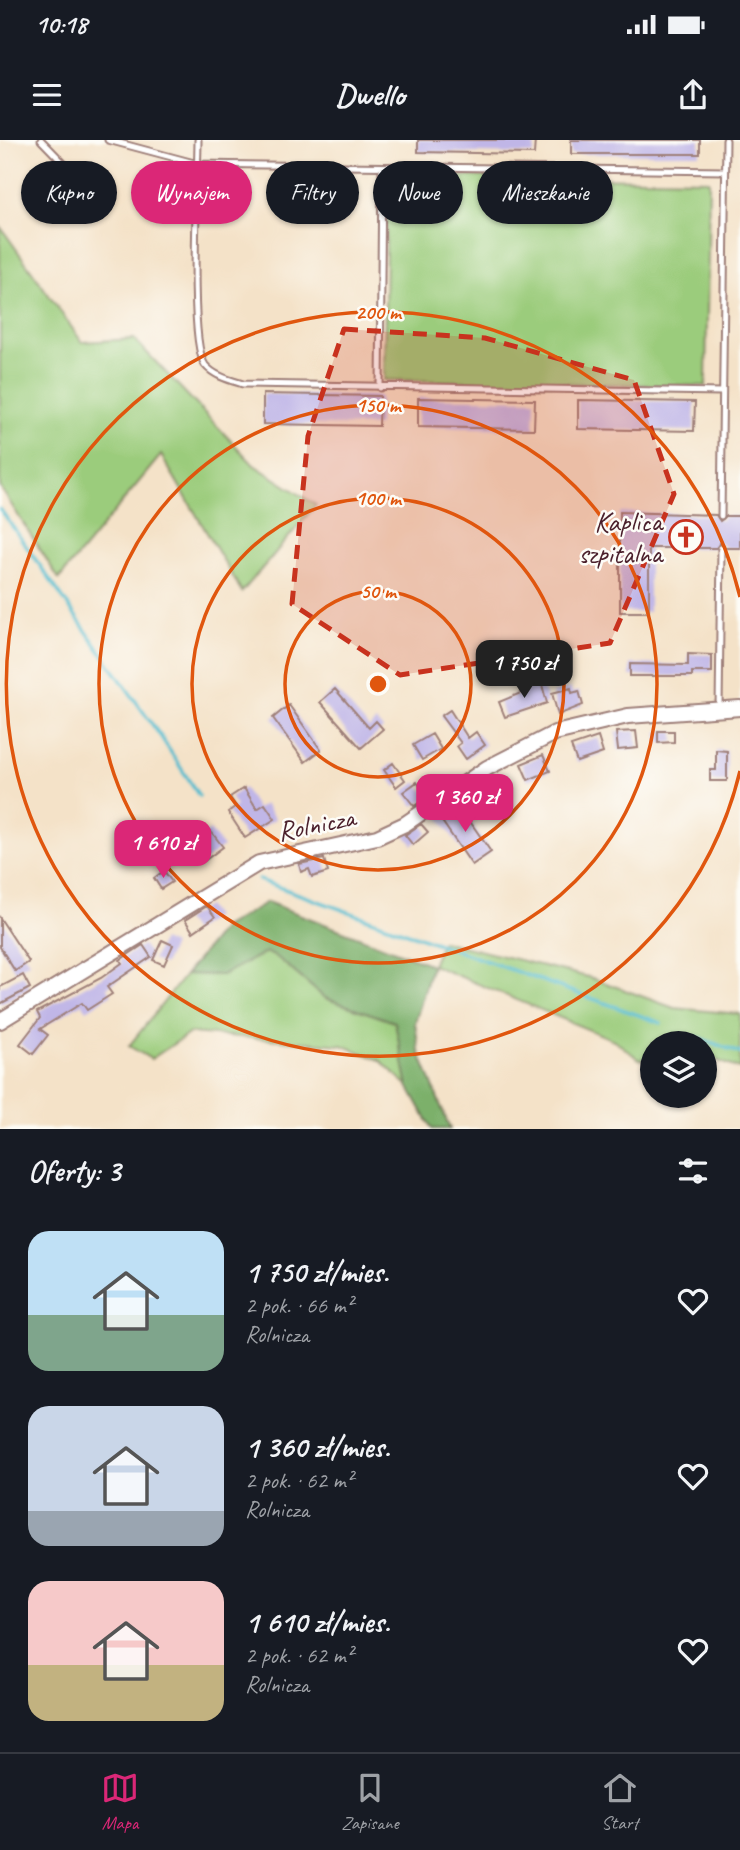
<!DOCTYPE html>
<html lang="pl">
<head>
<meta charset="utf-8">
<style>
	body { margin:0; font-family:Caveat,sans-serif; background:#242831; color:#f1f3f6; height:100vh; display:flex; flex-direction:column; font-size:26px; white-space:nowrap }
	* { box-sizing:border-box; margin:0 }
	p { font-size:23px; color:#9ea1a6 }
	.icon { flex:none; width:38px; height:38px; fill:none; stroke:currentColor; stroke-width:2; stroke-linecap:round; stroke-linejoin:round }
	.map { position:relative; height:989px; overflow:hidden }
	.drawer { display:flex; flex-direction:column; background:#171b24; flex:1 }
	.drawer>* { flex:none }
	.top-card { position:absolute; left:21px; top:21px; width:698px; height:63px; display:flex; gap:14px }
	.controls { position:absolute; left:640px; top:891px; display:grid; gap:14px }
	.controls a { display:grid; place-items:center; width:77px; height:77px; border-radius:50%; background:#171b24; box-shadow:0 2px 5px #0004; font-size:35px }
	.price { position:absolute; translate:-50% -60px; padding:0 16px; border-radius:14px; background:#db2777; color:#fff; font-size:23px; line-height:46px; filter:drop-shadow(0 2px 4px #0008) }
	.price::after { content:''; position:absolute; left:50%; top:42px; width:21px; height:16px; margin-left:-10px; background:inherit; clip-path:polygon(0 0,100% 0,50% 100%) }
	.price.current { background:#222; color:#fff }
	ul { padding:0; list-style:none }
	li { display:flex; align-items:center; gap:21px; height:175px; padding:0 28px }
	li span { display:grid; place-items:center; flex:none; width:196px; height:140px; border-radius:21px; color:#555 }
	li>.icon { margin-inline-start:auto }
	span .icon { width:84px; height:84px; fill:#fffc; stroke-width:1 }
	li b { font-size:30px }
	h2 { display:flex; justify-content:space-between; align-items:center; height:84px; padding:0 28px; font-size:30px }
	.tag { padding:0 24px; border-radius:32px; background:#171b24; box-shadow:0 2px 5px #0004; font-size:24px; line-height:63px }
	.tag.current { background:#db2777; color:#fff }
	.status { display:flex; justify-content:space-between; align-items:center; height:49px; padding:0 35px; background:#171b24; direction:ltr }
	.status svg { height:19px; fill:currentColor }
	header { display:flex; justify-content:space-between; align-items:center; height:91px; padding:0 28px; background:#171b24; font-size:32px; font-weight:700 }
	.dock { display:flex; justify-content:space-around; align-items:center; height:98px; border-top:2px solid #363941; background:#171b24; font-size:19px; color:#9ea1a6 }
	.dock a { display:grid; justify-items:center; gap:4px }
	.dock .current { color:#db2777 }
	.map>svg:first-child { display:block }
</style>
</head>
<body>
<div class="status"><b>10:18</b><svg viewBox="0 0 49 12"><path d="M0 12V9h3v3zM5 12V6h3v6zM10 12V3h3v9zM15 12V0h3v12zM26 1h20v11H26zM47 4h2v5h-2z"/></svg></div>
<header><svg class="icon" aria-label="menu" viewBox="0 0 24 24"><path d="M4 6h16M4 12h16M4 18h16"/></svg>Dwello<svg class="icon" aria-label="share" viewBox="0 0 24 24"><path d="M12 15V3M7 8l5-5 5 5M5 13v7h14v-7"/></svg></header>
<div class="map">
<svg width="740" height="989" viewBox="0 0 740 989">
	<rect width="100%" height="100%" fill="#fdfcf7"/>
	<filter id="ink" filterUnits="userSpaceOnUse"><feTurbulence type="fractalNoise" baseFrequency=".0143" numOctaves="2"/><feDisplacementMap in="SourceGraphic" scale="14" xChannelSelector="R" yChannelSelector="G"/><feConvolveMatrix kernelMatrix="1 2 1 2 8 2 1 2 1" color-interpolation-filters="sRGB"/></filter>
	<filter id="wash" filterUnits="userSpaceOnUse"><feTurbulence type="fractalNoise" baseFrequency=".00686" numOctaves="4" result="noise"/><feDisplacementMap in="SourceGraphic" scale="28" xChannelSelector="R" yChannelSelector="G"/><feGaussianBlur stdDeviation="1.57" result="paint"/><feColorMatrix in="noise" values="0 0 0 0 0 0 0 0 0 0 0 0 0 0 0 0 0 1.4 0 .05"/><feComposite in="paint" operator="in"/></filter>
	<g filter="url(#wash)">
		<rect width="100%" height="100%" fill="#f4e2c8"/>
		<path fill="#9bcc7b" stroke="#727653" stroke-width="2" d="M387,35L709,40L706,246L384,240Z
			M0,86L82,202L134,199L254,325L316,365L242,452L161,315L59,439L0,347Z
			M442,801L592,838L674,868L740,874V929L705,916V903H653V916L640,920L614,900L432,825Z
			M266,812L278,818L325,858L395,882L408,946L380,920L342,905L190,893L151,919L129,906L186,834L222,835Z"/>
		<path fill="#7cb06b" stroke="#63684b" stroke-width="2" d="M267,762L432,825L415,883L419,911L450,989H432L408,946L395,882L325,858L278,818L266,812L222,835L186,834L223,788Z"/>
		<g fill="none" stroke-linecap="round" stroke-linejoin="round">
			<path stroke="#52bcce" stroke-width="3.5" d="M0,369L161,597L199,656
				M259,740L661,883
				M696,897L740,913"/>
		</g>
		<g id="blocks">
			<path fill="#c0b6e7" d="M418,0H535L534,14L418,12Z
				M571,0H700V14H571Z
				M263,254L380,256L379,286L263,284Z
				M418,258L535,260L534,289L418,287Z
				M578,260L695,262L694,291L578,289Z
				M620,372L716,375L720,381L726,376H740V408H726L720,403L716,408H649V472H620Z
				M688,514L712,515V532H692V536H630V524L688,525Z
				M541,541L547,563L505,577L499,562L521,553L520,549Z
				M571,548L572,553L579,551L583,565L558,575L552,553Z
				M335,549L369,588L376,581L383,589L361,608L320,562Z
				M289,565L321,610L305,622L273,578Z
				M450,570L468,598L476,592L485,605L466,619L457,606L461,603L441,576Z
				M636,591L638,608L618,610L616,592Z
				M658,591H674V602L658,603Z
				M432,594L441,609L422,620L413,605Z
				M598,597L603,613L577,622L571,606Z
				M716,610L727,611V641H710V630H716Z
				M543,615L550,631L528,640L521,624Z
				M393,623L405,640L396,647L384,630Z
				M500,637L510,650L497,659L488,645Z
				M417,642L428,657L414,666L403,652Z
				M244,648L257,669L265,664L275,679L245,698L228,672L236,666L230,657Z
				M458,664L491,712L472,725L439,677Z
				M421,684L428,692L413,705L405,695Z
				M210,690L223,707L204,721L192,705Z
				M324,719L328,732L312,737L309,729L301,732L299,724Z
				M164,731L172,742L161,749L154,738Z
				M207,766L215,777L193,792L185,780Z
				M0,778L29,822L15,831L0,807Z
				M162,800L173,805L164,825L153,820Z
				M143,805L151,817L107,847L112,854L87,870L82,863L40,889L48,895L33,914L20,904L40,878L37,872L101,838L122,823L120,820Z
				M23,835L30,848L0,864V847Z"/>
		</g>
	</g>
	<g filter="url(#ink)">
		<use href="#blocks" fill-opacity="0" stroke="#9f807a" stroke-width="2"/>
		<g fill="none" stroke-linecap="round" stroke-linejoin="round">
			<g stroke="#9f807a" stroke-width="9">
				<path id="service" d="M41,0L74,34
					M108,0L198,24L725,31
					M198,0C198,39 188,200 205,225C214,236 230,240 243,244L722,252
					M380,248L382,27
					M721,376L726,0
					M719,568L721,408"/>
			</g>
			<g stroke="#9f807a" stroke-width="18">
				<path id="tertiary" d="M0,881L259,723L377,697L405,684L487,628L555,593L628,576L740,568"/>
			</g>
			<use href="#service" stroke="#fff" stroke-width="5"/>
			<use href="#tertiary" stroke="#fff" stroke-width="14"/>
		</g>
	</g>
	<path fill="#c8321e" fill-opacity="0.2" stroke="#c8321e" stroke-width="5" stroke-dasharray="14 9" stroke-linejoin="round" d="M344,189L485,198L634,240L674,354L610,503L400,535L292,464L308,296Z"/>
	<g fill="none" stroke="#e0560e" stroke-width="3.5">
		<circle cx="378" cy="544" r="93"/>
		<circle cx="378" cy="544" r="186"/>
		<circle cx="378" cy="544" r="279"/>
		<path d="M740 631A372 372 0 1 1 740 457"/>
	</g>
	<defs>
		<g id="church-ring" transform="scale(1.75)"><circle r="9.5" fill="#fdfcf7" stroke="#c8321e" stroke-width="1.5"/><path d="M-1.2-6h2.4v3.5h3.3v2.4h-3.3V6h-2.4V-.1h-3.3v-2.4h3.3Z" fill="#c8321e"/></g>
	</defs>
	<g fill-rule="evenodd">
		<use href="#church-ring" x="686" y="397"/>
	</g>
	<g text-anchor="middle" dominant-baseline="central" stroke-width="5" stroke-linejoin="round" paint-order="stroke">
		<g font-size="28" fill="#4a1f2b" stroke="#fdfcf7" text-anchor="end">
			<text x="662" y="381">Kaplica<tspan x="662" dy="32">szpitalna</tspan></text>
		</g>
		<g font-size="28" fill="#4a1f2b" stroke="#fdfcf7">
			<text transform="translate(316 684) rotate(-11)">Rolnicza</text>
		</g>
	</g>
	<circle cx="378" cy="544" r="10" fill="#e0560e" stroke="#fdfcf7" stroke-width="3.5"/>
	<g font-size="21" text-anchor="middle" font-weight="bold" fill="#e0560e" stroke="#fdfcf7" stroke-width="5" stroke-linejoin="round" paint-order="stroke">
		<text x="378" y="179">200 m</text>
		<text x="378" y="272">150 m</text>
		<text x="378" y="365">100 m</text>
		<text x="378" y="458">50 m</text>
	</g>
</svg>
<div class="controls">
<a><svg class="icon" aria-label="layers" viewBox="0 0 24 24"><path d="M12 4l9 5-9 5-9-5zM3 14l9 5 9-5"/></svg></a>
</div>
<b class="price current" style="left:524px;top:560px">1 750 zł</b>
<b class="price" style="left:465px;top:694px">1 360 zł</b>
<b class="price" style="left:163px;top:740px">1 610 zł</b>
<div class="top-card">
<a class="tag">Kupno</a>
<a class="tag current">Wynajem</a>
<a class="tag">Filtry</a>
<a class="tag">Nowe</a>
<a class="tag">Mieszkanie</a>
</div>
</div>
<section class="drawer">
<h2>Oferty: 3<svg class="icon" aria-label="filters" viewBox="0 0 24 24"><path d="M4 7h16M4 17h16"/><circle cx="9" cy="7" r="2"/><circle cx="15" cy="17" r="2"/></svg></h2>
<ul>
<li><span style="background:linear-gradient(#bfe0f5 60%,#7fa58c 0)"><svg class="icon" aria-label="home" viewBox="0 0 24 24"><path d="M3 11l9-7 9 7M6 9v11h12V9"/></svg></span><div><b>1 750 zł/mies.</b><p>2 pok. · 66 m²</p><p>Rolnicza</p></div><svg class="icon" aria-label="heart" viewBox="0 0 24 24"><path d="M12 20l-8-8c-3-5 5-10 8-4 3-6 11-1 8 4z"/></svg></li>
<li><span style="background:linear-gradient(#c9d6e8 75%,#9aa5b1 0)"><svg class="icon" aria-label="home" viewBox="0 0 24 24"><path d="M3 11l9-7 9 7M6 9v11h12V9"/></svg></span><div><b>1 360 zł/mies.</b><p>2 pok. · 62 m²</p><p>Rolnicza</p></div><svg class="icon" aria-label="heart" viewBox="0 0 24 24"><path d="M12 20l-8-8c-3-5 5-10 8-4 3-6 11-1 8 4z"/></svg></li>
<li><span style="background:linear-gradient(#f6c9c9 60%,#c2b280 0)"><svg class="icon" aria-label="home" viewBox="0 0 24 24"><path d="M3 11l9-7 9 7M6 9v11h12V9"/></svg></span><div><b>1 610 zł/mies.</b><p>2 pok. · 62 m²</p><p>Rolnicza</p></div><svg class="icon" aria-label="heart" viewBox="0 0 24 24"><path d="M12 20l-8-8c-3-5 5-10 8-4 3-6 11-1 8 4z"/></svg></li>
</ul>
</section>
<nav class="dock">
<a class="current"><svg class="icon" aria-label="map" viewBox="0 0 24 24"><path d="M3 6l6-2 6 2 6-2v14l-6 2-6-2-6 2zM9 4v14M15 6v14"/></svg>Mapa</a>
<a><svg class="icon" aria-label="saved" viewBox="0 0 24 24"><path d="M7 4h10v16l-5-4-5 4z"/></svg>Zapisane</a>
<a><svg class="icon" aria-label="home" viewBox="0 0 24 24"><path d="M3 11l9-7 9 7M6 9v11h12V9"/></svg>Start</a>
</nav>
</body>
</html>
